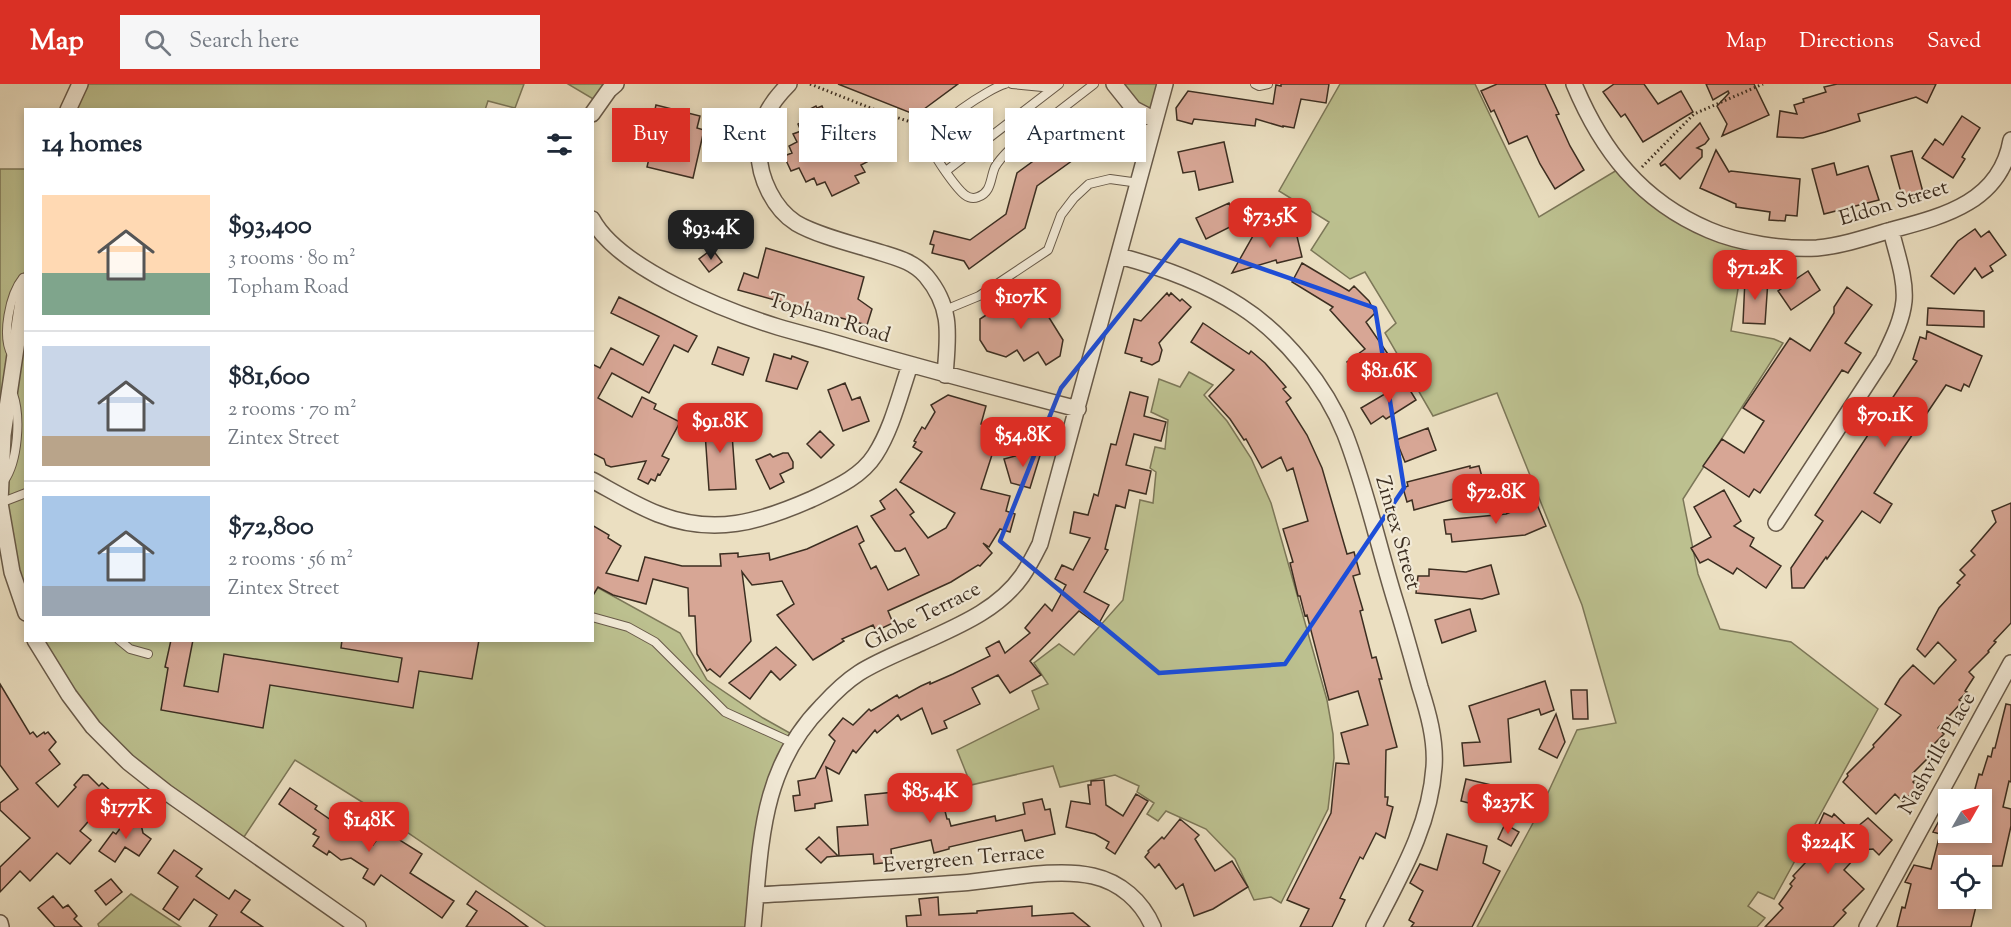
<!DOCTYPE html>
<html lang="en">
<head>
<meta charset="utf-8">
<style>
	body { margin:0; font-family:"Sorts Mill Goudy",serif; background:#f6f6f7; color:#1f2937; height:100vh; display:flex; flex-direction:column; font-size:22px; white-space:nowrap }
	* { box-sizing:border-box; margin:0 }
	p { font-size:20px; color:#747a83 }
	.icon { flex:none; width:33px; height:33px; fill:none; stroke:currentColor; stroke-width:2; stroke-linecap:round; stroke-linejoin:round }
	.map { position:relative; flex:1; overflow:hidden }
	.sheet { position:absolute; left:24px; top:24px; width:570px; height:534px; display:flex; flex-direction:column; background:#fff; border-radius:0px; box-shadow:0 3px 9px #0003 }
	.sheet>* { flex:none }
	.top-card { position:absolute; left:612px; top:24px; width:570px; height:54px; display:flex; gap:12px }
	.needle { width:39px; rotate:51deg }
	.buttons { position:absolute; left:1938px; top:705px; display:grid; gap:12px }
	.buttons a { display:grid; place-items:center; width:54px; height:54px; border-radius:0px; background:#fff; box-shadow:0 3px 9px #0003; font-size:30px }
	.price { position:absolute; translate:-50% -51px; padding:0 14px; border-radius:12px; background:#d93025; color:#fff; font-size:20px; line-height:39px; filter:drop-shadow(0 2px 3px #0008) }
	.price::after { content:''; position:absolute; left:50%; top:36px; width:18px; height:14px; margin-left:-9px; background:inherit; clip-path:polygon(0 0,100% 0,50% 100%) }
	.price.current { background:#222; color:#fff }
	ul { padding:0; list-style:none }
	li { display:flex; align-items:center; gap:18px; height:150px; padding:0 18px }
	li+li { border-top:2px solid #e0e1e3 }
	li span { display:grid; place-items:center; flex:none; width:168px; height:120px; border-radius:0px; color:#555 }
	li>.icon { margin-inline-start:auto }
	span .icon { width:72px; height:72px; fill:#fffc; stroke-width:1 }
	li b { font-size:26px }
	h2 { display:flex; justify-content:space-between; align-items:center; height:72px; padding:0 18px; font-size:26px }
	.chip { padding:0 21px; border-radius:0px; background:#fff; box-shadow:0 3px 9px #0003; font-size:21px; line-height:54px }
	.chip.current { background:#d93025; color:#fff }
	header { display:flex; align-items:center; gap:36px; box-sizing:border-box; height:84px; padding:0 30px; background:#d93025; color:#fff }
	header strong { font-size:28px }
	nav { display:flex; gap:33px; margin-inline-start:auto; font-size:21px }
	.search { width:420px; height:54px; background:#f6f6f7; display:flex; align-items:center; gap:15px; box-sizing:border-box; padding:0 21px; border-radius:0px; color:#747a83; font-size:22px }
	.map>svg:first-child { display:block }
</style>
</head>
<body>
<header>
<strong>Map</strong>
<div class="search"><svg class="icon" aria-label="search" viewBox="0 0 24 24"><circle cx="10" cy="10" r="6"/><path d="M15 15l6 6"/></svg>Search here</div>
<nav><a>Map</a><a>Directions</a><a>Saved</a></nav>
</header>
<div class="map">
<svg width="2011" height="843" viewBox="0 0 2011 843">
	<rect width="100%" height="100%" fill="#ebdfc1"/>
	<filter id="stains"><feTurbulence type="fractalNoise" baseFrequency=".00333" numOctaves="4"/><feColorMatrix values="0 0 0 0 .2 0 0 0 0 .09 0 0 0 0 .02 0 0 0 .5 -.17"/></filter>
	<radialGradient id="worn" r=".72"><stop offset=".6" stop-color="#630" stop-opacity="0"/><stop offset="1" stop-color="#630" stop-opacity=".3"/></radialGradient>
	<path fill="#bcc08f" stroke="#7c7758" stroke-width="1.5" d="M80,0H524L515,24L488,17L485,26H69Z
		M568,0H617L600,19Z
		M1112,0H1166L1156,37Z
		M1340,0H1475L1539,133L1622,83L1653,112L1746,157L1731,247L1774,255L1783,259L1683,415L1698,490L1720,545L1791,558L1878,625L1774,815L1758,808L1748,822L1765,834L1757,843H1477L1540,726L1577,646L1616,639L1582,521L1497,309L1433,332L1385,249L1396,239L1365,188L1350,195L1311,166L1329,138L1279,107Z
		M0,85H25V198L17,263H26L25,528L0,402Z
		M1189,288L1213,301L1204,311L1227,337L1251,374L1271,419L1327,616L1333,650L1334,674L1328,725L1281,819L1271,813L1254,816L1235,775L1206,745L1166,727L1158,737L1147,730L1154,719L1137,708L1139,702L1115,691L1060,703L1053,682L971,701L957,666L1039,625L1032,607L1048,600L1034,579L1059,560L1074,571L1123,516L1140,416L1153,419L1156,388L1150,384L1155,363L1165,365L1168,336L1151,328L1159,295L1180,303Z
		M593,501L680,549L707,596L763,634L797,653L781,682L753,843H546L370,723L295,676L240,759L128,678L36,557L592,556Z
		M131,810L181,843H99L98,840Z"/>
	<path fill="#d7a695" stroke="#3c2e21" stroke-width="1.5" d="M838,0H958L916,31Z
		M1281,0H1329L1326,19L1301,15L1294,44L1283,42V43L1256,35L1255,42L1194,35L1192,40L1177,36L1176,24L1188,7L1273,20L1276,1L1281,2Z
		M1497,0H1545L1559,30L1556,31L1570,62L1584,86L1555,105L1540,80L1527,52L1509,60L1494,26L1491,28L1481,7Z
		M1614,0H1644L1658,20L1681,7L1693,28L1643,58L1625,30L1621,33L1603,8Z
		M1706,0H1754L1769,31L1722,52L1727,40L1717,22L1729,9L1728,7L1713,16Z
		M1837,0H1936L1927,19L1916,13L1858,30L1860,37L1825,48L1803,54L1777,53L1780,27L1797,30L1794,21L1804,18L1803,15L1826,8L1824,3Z
		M656,21L700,32L697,44L704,46L693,94L647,83L652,62L647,60Z
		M816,22L817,24L822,22L824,27L829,25L830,28L834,26L842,42L846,33L850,43L853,41L863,63H860L867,78L861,81L865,88L855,92L859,99L832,112L825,98L817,101L814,94L806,98L799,84L791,87L784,72L792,69L789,62L797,58L793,50L801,47L798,40L806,36L802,29Z
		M1962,32L1980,44L1962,73L1965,75L1953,94L1922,74L1935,55L1943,61Z
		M1700,39L1709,55L1705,60L1697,64L1702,66V73L1680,95L1665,80L1661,82L1660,80Z
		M1069,51L1106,54V67H1102L1101,75L1076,74L1037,102L1025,144L969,185L964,177L932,169L934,161L930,160L934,147L970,156L1006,130L1017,89Z
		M1224,58L1233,98L1199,106L1195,87L1183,89L1178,68Z
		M1716,66L1729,88L1731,87L1800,95L1797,132L1786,131L1785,137L1769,136L1770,128L1736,123V120L1700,104Z
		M1912,67L1924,112L1903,116L1891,72Z
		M1834,79L1837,91L1868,82L1879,116L1824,130L1812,85Z
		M1229,119L1232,127L1239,125L1244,136L1206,155L1196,134Z
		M1262,136L1266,151L1295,144L1302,173L1277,179L1276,176L1232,189Z
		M1975,145L1981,153L1989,147L2006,171L1990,182L1993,187L1982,194L1975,184L1954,210L1931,192L1958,157Z
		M766,164L864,193L858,215L872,225L867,241L738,206L744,189L758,194Z
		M712,165L722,178L709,188L699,175Z
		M1302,179L1349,207L1354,202L1369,217L1375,229L1366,238L1390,273L1364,291L1360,285L1354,288L1347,278L1365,265L1330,226L1333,223L1292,198Z
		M1808,187L1820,206L1791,226L1778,207Z
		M1745,195L1768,196L1765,240L1743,239Z
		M1030,203L1063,256L1060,272L1046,281L1038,268L1024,277L1017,266L1006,273L987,267L980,256V235Z
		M1847,203L1872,221L1845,259L1861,269L1848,289L1842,286L1760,409L1754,405L1749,413L1703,382L1722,355L1744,369L1764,337L1743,324L1790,254L1810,267L1834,229V223Z
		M1167,209L1169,212L1171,209L1180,217L1182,215L1191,223L1159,259L1162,266L1159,277L1152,281L1141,277L1142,274L1125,269L1134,235L1141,237Z
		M619,213L697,252L688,268L674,261L649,309L612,289L598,314L632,333L642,313L656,320L654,325L680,338L662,372L669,375L660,391L658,390L655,397L651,395L648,400L638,395L646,377L611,383L606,381L604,375L592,369V280L600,284L611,264L643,281L659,252L611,229Z
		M1928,224L1984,227V243L1927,241Z
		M1203,239L1249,270L1251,267L1265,279L1286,303L1283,305L1291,314L1286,318L1307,351L1322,384L1347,470L1354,468L1360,490L1353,492L1363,526L1360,527L1372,574L1376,573L1382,595H1379L1397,663L1386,666L1385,713H1388L1387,721L1393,723L1385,754L1376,749L1363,775L1360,773L1340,814L1345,816L1332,843H1300L1309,825L1287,816L1331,729L1336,679L1349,680L1341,649L1368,641L1358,607L1329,616L1307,531L1305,532L1300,512H1298L1290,479L1293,478L1283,445L1308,437L1293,384L1287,387L1281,373L1262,384L1246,355L1244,356L1230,335L1209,312L1234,286L1191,258Z
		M1927,247L1982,272L1969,303L1964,300L1961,307L1946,301L1900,369L1874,409L1892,420L1880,439L1862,427L1827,475L1826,473L1804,504H1792L1791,484L1823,437L1815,431L1917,277L1913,275L1920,253L1926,255Z
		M718,263L749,274L743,291L712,280Z
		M774,270L791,275L792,272L808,278L797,305L766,297Z
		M1405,298L1416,316L1386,335L1383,332L1371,340L1361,324Z
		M845,299L852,316L860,313L869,337L843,347L828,306Z
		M1130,308L1148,313L1144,332L1166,338L1161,357L1134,350L1126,381L1151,387L1146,410L1129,406L1125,424L1116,421L1105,465L1108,466L1084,508L1109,521L1098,541L1079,527L1030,577L1041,591L1010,609L998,591L972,604L980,620L944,637L947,644L932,650L922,624L901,636L898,631L877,649L875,646L856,669L853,666L839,690L826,683L832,717L815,720V724L795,727L793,712L800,711L798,697L815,694L835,657L829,651L843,634L853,641L869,625L871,627L897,611L899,614L921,602L930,598V600L953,590L990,572L986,564L999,557L1005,569L1030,549L1025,544L1045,520L1052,527L1066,501L1055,495L1062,481L1073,486L1090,454L1070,449L1074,428L1088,431L1094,410L1098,412L1111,360L1116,361Z
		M948,311L986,322L981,340L1000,346L981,405L1010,412L1006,427L1015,430L1010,448L1000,445L989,463L983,459L992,469L980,482L978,481L951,498L888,527L893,539L876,547L873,541L842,555L844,557L813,576L777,531L794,520L782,497L752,501L742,488L751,557L720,593L710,585L707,587L697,570L695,532H689L688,504L653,495L646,520L613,511L598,503L592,513V441L609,451L608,454L621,462L606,489L638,497L645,473L682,482H721L720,470L738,469V473L769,469L770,476L807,465L857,442L864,457L859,460L871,485L876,482L888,506L919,491L905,464L900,467H895L871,432L885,425L880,417L896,405L914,428L910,431L928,454L946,444L955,429L900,398L922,368L913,363L916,358L914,357L922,343L925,345L935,328L931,321Z
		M704,334H717V337L731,336L736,405L709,406Z
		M1428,344L1436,366L1405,378L1396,356Z
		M820,347L834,361L821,374L807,360Z
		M1042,365L1030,404L1011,399L1004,375Z
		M783,369H788L793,378V384L780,390L784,398L770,405L756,376L770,370L773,373Z
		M1470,382V384L1479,382L1484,400L1477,402L1479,408L1414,426L1412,416L1407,418L1403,404L1408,402L1407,398Z
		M1724,406L1741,437L1734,442L1754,454L1750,462L1781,482L1766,504L1737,484L1733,490L1708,475L1700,479L1691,464L1711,453L1694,423Z
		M1536,418L1546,442L1525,451L1452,458L1451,450H1446L1444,436L1506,430Z
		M2011,419V539L1994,557L1996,558L1988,567L1989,568L1969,588L1974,593L1965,607L1967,608L1959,616L1962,618L1938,644L1944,650L1928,666L1932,670L1913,689L1917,693L1913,698L1918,703L1903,718L1895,710L1876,730L1843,698L1848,692L1847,690L1874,663L1873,661L1901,631L1885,620L1900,595L1913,581L1934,600L1956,576L1938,558L1925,573L1917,565L1939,524L1960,501L1957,499L1965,491L1960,486L1975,471L1971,467L1996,438L1992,427Z
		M1491,481L1499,510L1482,515L1416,509L1418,492H1429V485L1466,488Z
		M1470,525L1476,547L1442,559L1435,536Z
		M171,556H193L184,602L218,608L224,570L398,598L402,574L341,564L342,556H479L472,595L419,587L413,624L270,601L263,644L161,626L168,584L165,583Z
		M776,563L796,581L780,596L771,587L750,615L729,599Z
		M1545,597L1554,626L1541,631L1539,625L1508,635L1511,678L1464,682L1462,659L1480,658L1469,622Z
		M0,600L30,650L33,648L37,653L44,648L45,650L48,648L56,658L49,666L60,680L36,699L58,723L76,703L74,701L83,691H88L99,702L102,699L113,709L80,747L91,756L70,780L57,769L30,797L20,787L0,808V783L30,754L0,726V719L18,705L0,681Z
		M1571,606H1587L1588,635H1573Z
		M2006,620L2011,621V698L2009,697L2003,723L2011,725V742L2002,782H1948V814H1978L1971,843H1897L1902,823L1905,824L1911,800L1905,798L1914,781L1931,785L1940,750L1933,748L1948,720V748H1982V716H1972L1979,690L1982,691L1988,672L1991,673L1993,664H1995Z
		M1556,630L1565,658L1557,674L1539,665Z
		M937,695L947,735H949L951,742L995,732L996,737L1025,730L1023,719L1042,715L1045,726L1050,725L1055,750L1025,757L1022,746L949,763V765L934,769L931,756L891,765L892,778L874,780L873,770L839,772L837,743L868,741L865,711L905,707L904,703Z
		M1466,695L1500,703L1495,726L1461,717Z
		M1104,696L1106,721L1123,732L1136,710L1148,717L1115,770L1106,764L1109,758L1095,750L1066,743L1071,717L1090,720L1088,701H1091V697Z
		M290,704L317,722L315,725L347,747L349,744L373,761L385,744L401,757L422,770L410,789L454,817L442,834L381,791L374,801L363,794L368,785L351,774L341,776L329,767L327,771L313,762L319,753L313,750L316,746L279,720Z
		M1824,729L1832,733L1834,730L1852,747L1868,734L1892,756L1879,771L1873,765L1862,766L1844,786L1864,805L1843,826L1846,829L1833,843H1765L1783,824L1779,820L1792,802L1790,800L1795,794L1793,792L1806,778L1803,775L1823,754L1817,745Z
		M131,730L140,736L143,749L151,755L139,772L125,763L115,778L99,767L113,748L116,750Z
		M1180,735L1199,751L1195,755L1215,787L1232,777L1248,803L1213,825L1194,832L1183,800L1176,805L1159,780L1155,784L1145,773L1149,768L1148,767L1162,753L1164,755Z
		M1505,740L1519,748L1511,762L1498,755Z
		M1447,750L1487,762L1483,779L1500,787L1472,843H1411L1414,839L1409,836L1423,807L1410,799L1420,780L1437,786Z
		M819,753L838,772L827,773L821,779L806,765Z
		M174,766L202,785L196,792L229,815L235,806L250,816L241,828L263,843H209L217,831L194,815L179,836L163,825L178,803L158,789Z
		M111,795L122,808L106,821L95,807Z
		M476,807L509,829L528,843H466L477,827L467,820Z
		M53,812L63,824L68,821L77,832L74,835L82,843H55L38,824Z
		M938,813L939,831L977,829V827L1032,822V832L1073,829L1090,843H907L906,832L921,831L919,815Z"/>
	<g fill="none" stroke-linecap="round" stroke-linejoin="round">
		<g stroke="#685a49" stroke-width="10">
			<path id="service" d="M1005,0C990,4 931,42 930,58C929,67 957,105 965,111C969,114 973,115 978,113C992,108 990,94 995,83C999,76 1004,71 1010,65L1094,0
				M1012,0L1053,4
				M1255,0L1259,2L1268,0
				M946,87L1059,0
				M945,226L979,212L1048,166L1061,131L1074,114L1089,100L1110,95L1139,99
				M12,271C1,252 10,210 23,194
				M4,397C18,377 21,333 13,310
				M0,419L26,409
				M592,533L628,543L655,558L725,628L793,659
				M119,556L130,565L148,570"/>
		</g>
		<g stroke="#685a49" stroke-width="18">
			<path id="minor" d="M789,0C768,21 759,38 759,68C759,94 774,125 796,139C818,152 857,161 882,169C898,174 914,178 926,192C953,224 948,252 945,291
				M1114,0L1134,25L1155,36
				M1574,0C1602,67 1641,117 1709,146C1739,159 1784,166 1817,164C1840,162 1865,154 1888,147C1940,133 2000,120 2011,56
				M68,26L80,0
				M592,30L609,6L616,0
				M592,135C619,185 726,227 778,243C802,250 826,256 849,263C925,285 1001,305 1078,325
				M1119,172C1161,183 1203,198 1240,222C1284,250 1326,302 1345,350C1366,404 1378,461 1395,516C1404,545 1412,574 1420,603C1428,628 1436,656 1434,683C1430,742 1400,792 1374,843
				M26,197L3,351L0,419L12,488L26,529
				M592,396C614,408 635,421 658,430C714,452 760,438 812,415C835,404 861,393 875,371C892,345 900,310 910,281
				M1776,439L1883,275C1892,256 1902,237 1904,217C1906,194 1896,168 1891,146
				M35,556L69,611L93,643L128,678L166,708L358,843
				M756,811C824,807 893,804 961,799C1000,796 1055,783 1093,792C1120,798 1142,817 1153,843
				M0,839L1,843
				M753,843C761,760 760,685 822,622C833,610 845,598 859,589C878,577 901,568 921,559C958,542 998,526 1022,492C1029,482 1035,470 1040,460L1165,0
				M1867,843L2011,579"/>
		</g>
		<path stroke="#3c2e21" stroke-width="3" stroke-dasharray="1.5 3" stroke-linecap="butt" d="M810,0L883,29L926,43
			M1642,83L1694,30L1763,0"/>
		<use href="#service" stroke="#f2ead7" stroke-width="8"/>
		<use href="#minor" stroke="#f2ead7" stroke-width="15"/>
	</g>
	<path fill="none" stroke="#1d4ed8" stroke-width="4.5" stroke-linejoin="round" d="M1180,156L1375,224L1404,404L1285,580L1159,589L1000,457L1061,304Z"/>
	<g text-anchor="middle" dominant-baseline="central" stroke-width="4.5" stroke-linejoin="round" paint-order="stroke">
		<g font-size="21" fill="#3c2e21" stroke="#f2ead7">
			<text transform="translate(1894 120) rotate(-17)">Eldon Street</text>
			<text transform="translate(829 235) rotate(17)">Topham Road</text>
			<text transform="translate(1397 449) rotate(74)">Zintex Street</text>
			<text transform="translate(923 533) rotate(-27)">Globe Terrace</text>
			<text transform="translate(1938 670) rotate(-61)">Nashville Place</text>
			<text transform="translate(964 776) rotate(-5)">Evergreen Terrace</text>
		</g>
	</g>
	<rect width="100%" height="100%" filter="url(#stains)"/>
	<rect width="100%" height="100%" fill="url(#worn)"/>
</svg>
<div class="buttons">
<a><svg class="needle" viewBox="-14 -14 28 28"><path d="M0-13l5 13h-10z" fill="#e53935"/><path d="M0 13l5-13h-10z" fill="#747a83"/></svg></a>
<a><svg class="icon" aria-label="locate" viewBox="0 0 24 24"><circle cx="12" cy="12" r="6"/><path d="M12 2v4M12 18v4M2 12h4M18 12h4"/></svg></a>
</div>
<b class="price" style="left:1270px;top:165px">$73.5K</b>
<b class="price current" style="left:711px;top:177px">$93.4K</b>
<b class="price" style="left:1755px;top:217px">$71.2K</b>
<b class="price" style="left:1021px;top:246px">$107K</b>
<b class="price" style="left:1389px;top:320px">$81.6K</b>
<b class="price" style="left:1885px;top:364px">$70.1K</b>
<b class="price" style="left:720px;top:370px">$91.8K</b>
<b class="price" style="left:1023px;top:384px">$54.8K</b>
<b class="price" style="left:1496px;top:441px">$72.8K</b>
<b class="price" style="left:930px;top:740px">$85.4K</b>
<b class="price" style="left:1508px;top:751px">$237K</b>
<b class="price" style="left:126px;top:756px">$177K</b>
<b class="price" style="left:369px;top:769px">$148K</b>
<b class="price" style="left:1828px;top:791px">$224K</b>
<div class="top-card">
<a class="chip current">Buy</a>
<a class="chip">Rent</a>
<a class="chip">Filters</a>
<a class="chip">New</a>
<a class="chip">Apartment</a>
</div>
<section class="sheet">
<h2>14 homes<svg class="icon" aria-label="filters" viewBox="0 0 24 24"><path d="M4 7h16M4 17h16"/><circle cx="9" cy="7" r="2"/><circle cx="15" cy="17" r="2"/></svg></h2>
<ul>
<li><span style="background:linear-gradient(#ffd9b3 65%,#7fa58c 0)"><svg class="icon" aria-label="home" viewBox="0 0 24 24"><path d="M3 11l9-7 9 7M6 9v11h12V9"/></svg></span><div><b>$93,400</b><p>3 rooms · 80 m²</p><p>Topham Road</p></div></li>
<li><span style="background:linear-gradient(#c9d6e8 75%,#b9a48a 0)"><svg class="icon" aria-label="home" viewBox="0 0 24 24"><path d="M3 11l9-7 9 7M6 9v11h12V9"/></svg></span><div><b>$81,600</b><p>2 rooms · 70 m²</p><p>Zintex Street</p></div></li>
<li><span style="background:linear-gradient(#a9c7e8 75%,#9aa5b1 0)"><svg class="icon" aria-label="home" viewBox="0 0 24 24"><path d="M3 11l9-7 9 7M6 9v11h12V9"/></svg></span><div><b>$72,800</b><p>2 rooms · 56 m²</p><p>Zintex Street</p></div></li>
</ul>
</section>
</div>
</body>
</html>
